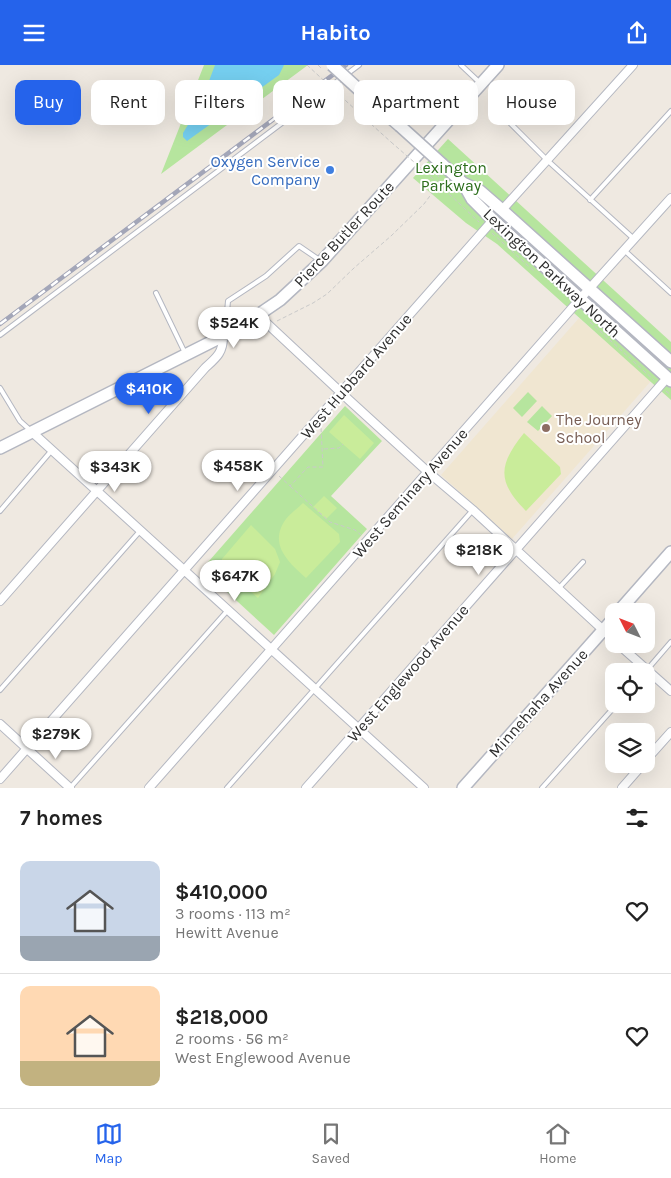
<!DOCTYPE html>
<html lang="en">
<head>
<meta charset="utf-8">
<style>
	body { margin:0; font-family:Karla,sans-serif; background:#f2f2f2; color:#222; height:100vh; display:flex; flex-direction:column; font-size:19px; white-space:nowrap }
	* { box-sizing:border-box; margin:0 }
	p { font-size:16px; color:#767676 }
	.icon { flex:none; width:28px; height:28px; fill:none; stroke:currentColor; stroke-width:2; stroke-linecap:round; stroke-linejoin:round }
	.map { position:relative; height:723px; overflow:hidden }
	.side { display:flex; flex-direction:column; background:#fff; flex:1 }
	.side>* { flex:none }
	.banner { position:absolute; left:15px; top:15px; width:641px; height:45px; display:flex; gap:10px }
	.needle { width:32px; rotate:312deg }
	.tools { position:absolute; left:605px; top:538px; display:grid; gap:10px }
	.tools a { display:grid; place-items:center; width:50px; height:50px; border-radius:10px; background:#fff; box-shadow:0 5px 20px #0002; font-size:25px }
	.price { position:absolute; translate:-50% -42px; padding:0 11px; border-radius:18px; background:#fff; color:#222; font-size:16px; line-height:32px; filter:drop-shadow(0 1px 2px #0008) }
	.price::after { content:''; position:absolute; left:50%; top:30px; width:15px; height:11px; margin-left:-8px; background:inherit; clip-path:polygon(0 0,100% 0,50% 100%) }
	.price.active { background:#2563eb; color:#fff }
	ul { padding:0; list-style:none }
	li { display:flex; align-items:center; gap:15px; height:125px; padding:0 20px }
	li+li { border-top:1px solid #e0e0e0 }
	li span { display:grid; place-items:center; flex:none; width:140px; height:100px; border-radius:10px; color:#555 }
	li>.icon { margin-inline-start:auto }
	span .icon { width:60px; height:60px; fill:#fffc; stroke-width:1 }
	li b { font-size:21px }
	h2 { display:flex; justify-content:space-between; align-items:center; height:60px; padding:0 20px; font-size:21px }
	.pill { padding:0 18px; border-radius:10px; background:#fff; box-shadow:0 5px 20px #0002; font-size:18px; line-height:45px }
	.pill.active { background:#2563eb; color:#fff }
	header { display:flex; justify-content:space-between; align-items:center; height:65px; padding:0 20px; background:#2563eb; color:#fff; font-size:22px; font-weight:700 }
	.tabs { display:flex; justify-content:space-around; align-items:center; height:70px; border-top:1px solid #e0e0e0; background:#fff; font-size:14px; color:#767676 }
	.tabs a { display:grid; justify-items:center; gap:2px }
	.tabs .active { color:#2563eb }
	.map>svg:first-child { display:block }
</style>
</head>
<body>
<header><svg class="icon" aria-label="menu" viewBox="0 0 24 24"><path d="M4 6h16M4 12h16M4 18h16"/></svg>Habito<svg class="icon" aria-label="share" viewBox="0 0 24 24"><path d="M12 15V3M7 8l5-5 5 5M5 13v7h14v-7"/></svg></header>
<div class="map">
<svg width="671" height="723" viewBox="0 0 671 723">
	<rect width="100%" height="100%" fill="#efe9e1"/>
	<path fill="#f0e6d1" d="M579,253L651,316L512,474L441,410Z"/>
	<path fill="#b6e59e" d="M204,0H308L161,109Z
		M448,74L671,277V335L497,179L466,158L413,113Z
		M528,327L537,336L522,352L513,343Z
		M345,341L382,376L331,431L367,464L274,570L202,504Z
		M542,341L552,351L538,366L527,357Z"/>
	<path fill="#c9ec9a" d="M344,350L374,378L360,394L329,367Z
		M524,368L560,402L561,409L526,446C496,416 499,399 524,368Z
		M324,431L337,443L326,454L313,442Z
		M303,438L339,469L340,477L306,513C288,497 268,479 286,454C291,448 298,443 303,438Z
		M251,460L275,484L280,497L275,509L258,533L222,501V494Z"/>
	<path fill="#75cff0" d="M215,0H284L279,10L187,76L183,72V68L200,40Z"/>
	<g fill="none" stroke-linecap="round" stroke-linejoin="round">
		<g stroke="#b4b7c1" stroke-width="6">
			<path id="lane" d="M461,0L479,17
				M507,55L547,95L634,174
				M590,135L671,46
				M624,185L671,228
				M156,228L185,288
				M238,261L227,247L228,236L266,211L299,181L321,196
				M0,270L359,0
				M0,323L20,356L30,365
				M0,446L52,385
				M558,524L583,497
				M646,606L671,577
				M0,625L140,466
				M70,723L228,545
				M227,723L472,446
				M542,723L617,639"/>
		</g>
		<g stroke="#b4b7c1" stroke-width="10">
			<path id="street" d="M502,145L633,0
				M259,251L349,335L428,407L473,445L614,575
				M32,367L424,723
				M0,536L205,303C216,293 223,288 223,272
				M618,579L671,626
				M0,659L70,723
				M646,695L671,667
				M0,714L493,155
				M149,723L580,234L671,133
				M306,723L667,313
				M622,723L643,699"/>
		</g>
		<g stroke="#b4b7c1" stroke-width="14">
			<path id="secondary" d="M378,42L400,61
				M442,99L463,118L472,134L493,155L671,316
				M463,118L480,126L502,145L671,297
				M0,383L239,263L280,235L322,196L498,0
				M619,546L671,487
				M463,723L614,553"/>
		</g>
		<path stroke="#c9c9c9" stroke-width="1" stroke-dasharray="4 2.5" stroke-linecap="butt" d="M371,59L391,77
			M430,111L479,157
			M492,168L535,207
			M277,256L313,238L327,229L354,203L391,171L424,139L435,124L440,114L437,109
			M590,257L654,315
			M666,326L671,330
			M324,384L339,383L343,379
			M279,411L290,421L308,402H323L321,363
			M290,421L330,457L355,465L361,470"/>
		<use href="#lane" stroke="#fff" stroke-width="4"/>
		<use href="#street" stroke="#fff" stroke-width="8"/>
		<use href="#secondary" stroke="#fff" stroke-width="11"/>
		<g stroke="#a3a6b8" stroke-width="4.5">
			<path id="rail" d="M0,259L346,0"/>
		</g>
		<use href="#rail" stroke="#fff" stroke-width="2.5" stroke-dasharray="8" stroke-linecap="butt"/>
		<g stroke="#b4b7c1" stroke-width="14" stroke-linecap="butt">
			<path id="secondary-bridge" d="M332,0L378,42
				M400,61L442,99"/>
		</g>
		<path stroke="#c9c9c9" stroke-width="1" stroke-dasharray="4 2.5" stroke-linecap="butt" d="M307,0L371,59
			M318,0L322,4
			M391,77L430,111"/>
		<use href="#secondary-bridge" stroke="#fff" stroke-width="11"/>
	</g>
	<circle fill="#3f7fe0" stroke="#fff" stroke-width="2" cx="330" cy="105" r="5"/>
	<circle fill="#8d6e63" stroke="#fff" stroke-width="2" cx="546" cy="363" r="5"/>
	<g text-anchor="middle" dominant-baseline="central" stroke-width="4" stroke-linejoin="round" paint-order="stroke">
		<g font-size="16" fill="#366cbe" stroke="#fff" text-anchor="end">
			<text x="320" y="96">Oxygen Service<tspan x="320" dy="18">Company</tspan></text>
		</g>
		<g font-size="16" fill="#2c6e1b" stroke="#fff">
			<text x="451" y="102">Lexington<tspan x="451" dy="18">Parkway</tspan></text>
		</g>
		<g font-size="16" fill="#2e2e2e" stroke="#fff">
			<text transform="translate(344 169) rotate(-47)">Pierce Butler Route</text>
			<text transform="translate(552 208) rotate(43)">Lexington Parkway North</text>
			<text transform="translate(356 311) rotate(-49)">West Hubbard Avenue</text>
			<text transform="translate(410 428) rotate(-49)">West Seminary Avenue</text>
			<text transform="translate(408 608) rotate(-49)">West Englewood Avenue</text>
			<text transform="translate(538 638) rotate(-48)">Minnehaha Avenue</text>
		</g>
		<g font-size="16" fill="#785e54" stroke="#fff" text-anchor="start">
			<text x="556" y="354">The Journey<tspan x="556" dy="18">School</tspan></text>
		</g>
	</g>
</svg>
<div class="tools">
<a><svg class="needle" viewBox="-14 -14 28 28"><path d="M0-13l5 13h-10z" fill="#e53935"/><path d="M0 13l5-13h-10z" fill="#767676"/></svg></a>
<a><svg class="icon" aria-label="locate" viewBox="0 0 24 24"><circle cx="12" cy="12" r="6"/><path d="M12 2v4M12 18v4M2 12h4M18 12h4"/></svg></a>
<a><svg class="icon" aria-label="layers" viewBox="0 0 24 24"><path d="M12 4l9 5-9 5-9-5zM3 14l9 5 9-5"/></svg></a>
</div>
<b class="price" style="left:234px;top:284px">$524K</b>
<b class="price active" style="left:149px;top:350px">$410K</b>
<b class="price" style="left:238px;top:427px">$458K</b>
<b class="price" style="left:115px;top:428px">$343K</b>
<b class="price" style="left:479px;top:511px">$218K</b>
<b class="price" style="left:235px;top:537px">$647K</b>
<b class="price" style="left:56px;top:695px">$279K</b>
<div class="banner">
<a class="pill active">Buy</a>
<a class="pill">Rent</a>
<a class="pill">Filters</a>
<a class="pill">New</a>
<a class="pill">Apartment</a>
<a class="pill">House</a>
</div>
</div>
<section class="side">
<h2>7 homes<svg class="icon" aria-label="filters" viewBox="0 0 24 24"><path d="M4 7h16M4 17h16"/><circle cx="9" cy="7" r="2"/><circle cx="15" cy="17" r="2"/></svg></h2>
<ul>
<li><span style="background:linear-gradient(#c9d6e8 75%,#9aa5b1 0)"><svg class="icon" aria-label="home" viewBox="0 0 24 24"><path d="M3 11l9-7 9 7M6 9v11h12V9"/></svg></span><div><b>$410,000</b><p>3 rooms · 113 m²</p><p>Hewitt Avenue</p></div><svg class="icon" aria-label="heart" viewBox="0 0 24 24"><path d="M12 20l-8-8c-3-5 5-10 8-4 3-6 11-1 8 4z"/></svg></li>
<li><span style="background:linear-gradient(#ffd9b3 75%,#c2b280 0)"><svg class="icon" aria-label="home" viewBox="0 0 24 24"><path d="M3 11l9-7 9 7M6 9v11h12V9"/></svg></span><div><b>$218,000</b><p>2 rooms · 56 m²</p><p>West Englewood Avenue</p></div><svg class="icon" aria-label="heart" viewBox="0 0 24 24"><path d="M12 20l-8-8c-3-5 5-10 8-4 3-6 11-1 8 4z"/></svg></li>
</ul>
</section>
<nav class="tabs">
<a class="active"><svg class="icon" aria-label="map" viewBox="0 0 24 24"><path d="M3 6l6-2 6 2 6-2v14l-6 2-6-2-6 2zM9 4v14M15 6v14"/></svg>Map</a>
<a><svg class="icon" aria-label="saved" viewBox="0 0 24 24"><path d="M7 4h10v16l-5-4-5 4z"/></svg>Saved</a>
<a><svg class="icon" aria-label="home" viewBox="0 0 24 24"><path d="M3 11l9-7 9 7M6 9v11h12V9"/></svg>Home</a>
</nav>
</body>
</html>
